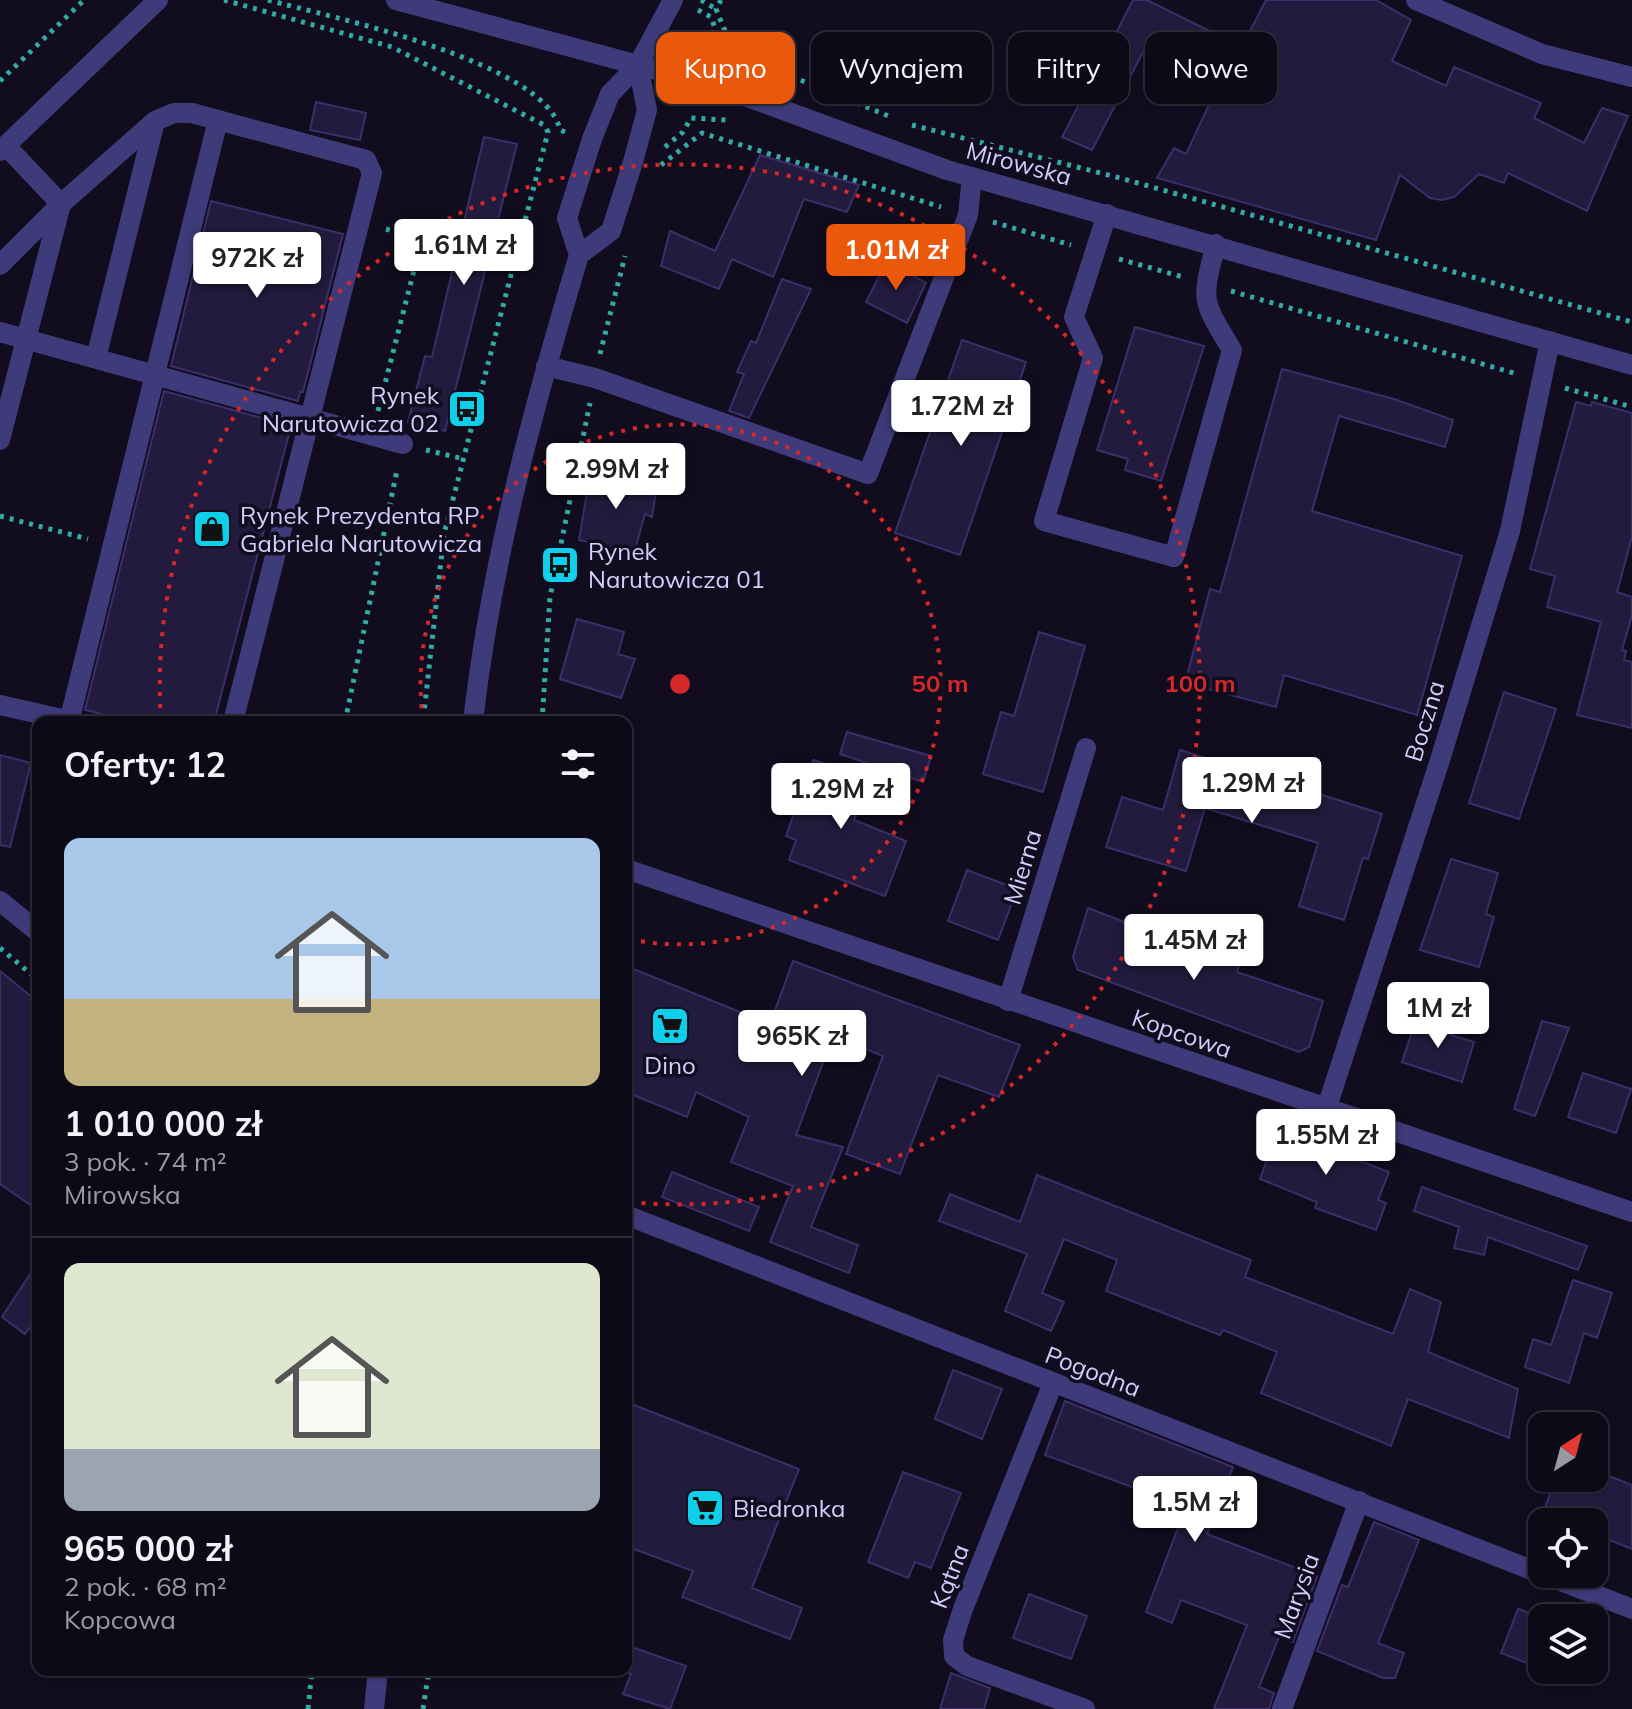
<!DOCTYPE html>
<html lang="pl">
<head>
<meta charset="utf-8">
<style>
	body { margin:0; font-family:Mulish,sans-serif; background:#1b1824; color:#f1f3f6; height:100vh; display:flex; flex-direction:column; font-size:30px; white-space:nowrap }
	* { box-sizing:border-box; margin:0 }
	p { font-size:26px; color:#9a9aa1 }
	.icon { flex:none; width:44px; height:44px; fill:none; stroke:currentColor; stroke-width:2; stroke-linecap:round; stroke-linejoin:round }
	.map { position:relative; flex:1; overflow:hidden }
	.panel { position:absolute; left:32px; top:716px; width:600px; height:960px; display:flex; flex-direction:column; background:#0d0a17; border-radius:16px; box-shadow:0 2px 6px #0004,0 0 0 2px #2d2b36 }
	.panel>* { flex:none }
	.guide { position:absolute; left:656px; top:32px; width:760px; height:72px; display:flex; gap:16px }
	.needle { width:52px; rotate:36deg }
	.tools { position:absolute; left:1528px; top:1412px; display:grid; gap:16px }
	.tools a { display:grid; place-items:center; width:80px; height:80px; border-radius:16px; background:#0d0a17; box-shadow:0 2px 6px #0004,0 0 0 2px #2d2b36; font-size:40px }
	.price { position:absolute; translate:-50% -68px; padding:0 18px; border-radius:8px; background:#fff; color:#222; font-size:26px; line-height:52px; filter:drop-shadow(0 2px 4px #0008) }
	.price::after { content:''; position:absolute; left:50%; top:48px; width:24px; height:18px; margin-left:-12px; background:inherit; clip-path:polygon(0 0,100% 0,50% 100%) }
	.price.on { background:#ea580c; color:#fff }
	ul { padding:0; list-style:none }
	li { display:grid; align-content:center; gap:16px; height:424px; padding:0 32px }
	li+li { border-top:2px solid #2d2b36 }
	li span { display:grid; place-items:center; height:248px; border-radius:16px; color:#555 }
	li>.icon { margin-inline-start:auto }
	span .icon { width:144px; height:144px; fill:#fffc; stroke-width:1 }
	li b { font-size:34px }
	h2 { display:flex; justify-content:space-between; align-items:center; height:96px; padding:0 32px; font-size:34px }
	.tag { padding:0 28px; border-radius:16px; background:#0d0a17; box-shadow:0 2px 6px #0004,0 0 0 2px #2d2b36; font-size:28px; line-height:72px }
	.tag.on { background:#ea580c; color:#fff }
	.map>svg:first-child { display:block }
</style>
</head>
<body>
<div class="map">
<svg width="1632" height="1709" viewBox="0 0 1632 1709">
	<rect width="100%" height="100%" fill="#110d1f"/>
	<path fill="#231b3e" stroke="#3b2e69" stroke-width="2" d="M1133,0H1147L1242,47L1266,0H1376L1411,20L1392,61L1446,86L1454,67L1541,103L1534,118L1584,143L1602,108L1628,116L1587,211L1508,173L1504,183L1479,174L1454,197L1442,200L1430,198L1400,175L1376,240L1157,178L1174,148L1186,154L1216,90L1144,50L1092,150L1062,137Z
		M316,102L366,113L360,140L310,130Z
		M484,137L517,144L445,431L408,422L425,356L432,357Z
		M760,155L859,185L847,212L804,199L773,277L732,259L719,289L661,266L670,231L715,251Z
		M211,201L343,234L303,392H300L298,401L171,366Z
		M887,261L926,283L907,323L866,302Z
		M782,279L811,289L749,418L729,411L744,374L737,372L751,341L756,343Z
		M1135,327L1204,346L1161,481L1125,470L1128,459L1097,450Z
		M962,340L1026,362L960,555L895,533Z
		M1282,369L1394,399L1453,420L1445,447L1339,416L1312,511L1462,556L1417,715L1284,675L1276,707L1185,683L1210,589L1220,592Z
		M164,391L291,426L214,722H135L85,710Z
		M1576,402L1591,406L1592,402L1632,413V537L1617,592L1632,597V615L1622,650L1626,651L1624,660L1632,662V728L1577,715L1601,622L1547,607L1555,576L1530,569Z
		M591,469L657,486L652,517L645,514L634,553L579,540Z
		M577,619L624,632L618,654L635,659L621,698L560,679Z
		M1039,632L1085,646L1043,792L983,774L1001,712L1014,716Z
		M1504,692L1556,709L1519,819L1469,803Z
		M847,732L931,756L923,782L840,754Z
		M1180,750L1382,814L1368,859L1363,858L1344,920L1299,906L1318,843L1205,808L1186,871L1106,847L1122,797L1163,810Z
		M0,755L31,763L10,847L0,845Z
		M813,760L872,778L854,820L906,841L885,896L789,860L796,840L786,836Z
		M1451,859L1498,873L1486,914L1494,917L1479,967L1420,950Z
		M967,870L1017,889L998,940L948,921Z
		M1088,908L1239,966L1237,972L1323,1001L1309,1047L1299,1052L1078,970L1073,957Z
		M793,961L1020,1045L999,1097L938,1075L900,1174L846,1154L883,1056L833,1036L796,1135L843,1147L811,1227L858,1245L849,1273L770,1242L793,1186L731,1162L749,1117L696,1092L687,1117L626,1092V966L770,1024Z
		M0,971L38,1002V1210L0,1184Z
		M1417,1017L1453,1028L1451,1035L1474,1042L1462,1082L1402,1062Z
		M1542,1021L1569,1028L1535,1116L1514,1109Z
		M1583,1073L1631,1089L1616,1133L1568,1117Z
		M1280,1124L1338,1147L1336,1152L1389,1172L1378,1200L1386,1203L1376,1230L1315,1208L1317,1202L1260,1179Z
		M672,1172L759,1207L749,1231L662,1197Z
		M1037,1175L1251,1260L1245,1277L1393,1334L1410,1289L1441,1302L1428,1352L1518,1389L1509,1438L1408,1399L1391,1446L1261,1393L1277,1352L1223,1330L1220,1335L1106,1291L1117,1260L1064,1239L1042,1293L1064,1302L1051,1331L1005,1311L1027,1254L939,1221L950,1194L1020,1222Z
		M1422,1187L1587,1246L1578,1270L1488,1237L1484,1255L1454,1248L1459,1227L1414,1211Z
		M38,1262V1316L25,1334L2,1317Z
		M1573,1280L1612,1293L1597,1338L1584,1333L1569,1383L1525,1367L1533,1339L1551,1345Z
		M953,1370L1002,1389L982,1439L935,1419Z
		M1065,1401L1233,1467L1207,1534L1317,1576L1293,1642L1279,1637L1259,1687L1274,1693L1269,1709H1214L1247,1625L1181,1600L1172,1623L1146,1612L1186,1507L1045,1455Z
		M626,1402L799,1469L752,1588L802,1608L790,1639L682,1597L693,1571L626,1546Z
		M1594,1470L1632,1485V1549L1594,1534V1522H1564L1543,1513L1556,1478H1594Z
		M903,1472L961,1493L931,1568L915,1562L908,1578L868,1562Z
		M1374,1522L1419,1540L1378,1643L1404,1653L1395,1678H1383L1317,1651L1342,1585L1348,1587Z
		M1029,1594L1087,1616L1071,1659L1013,1638Z
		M1518,1609L1543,1618L1542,1669L1501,1653Z
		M626,1645L686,1666L670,1709L623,1694L631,1674L626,1672Z
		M951,1673L990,1688L984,1709H940Z"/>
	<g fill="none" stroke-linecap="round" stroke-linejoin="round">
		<path stroke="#34aaa5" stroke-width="5" stroke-dasharray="4 6" stroke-linecap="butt" d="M224,0L392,47L544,125L548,132L444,534L423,722
			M268,0C330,17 546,62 560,130L565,132
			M701,0L716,9
			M721,0L716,9L734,53L891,117
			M698,10L711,17L724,53L772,73V78
			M0,81L84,0
			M912,125L1120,178L1632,322
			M665,147L683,132L691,118L726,120
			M661,165L702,133L941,207
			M993,222L1071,245
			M386,229L516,264
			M1119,259L1183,277
			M1231,291L1517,374
			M600,354L625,256
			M1565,388L1632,407
			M378,411L422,239
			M426,450L464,459
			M0,516L88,539
			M345,722L397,470
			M542,722L550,597L590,403
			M0,948L38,980
			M308,1709L312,1670
			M423,1709L429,1670"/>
		<path stroke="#3f3b7b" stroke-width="20" d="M1107,214L1074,317L1093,358L1044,521L1174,557L1232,350C1201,299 1201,302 1216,244
			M0,265L61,204L6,146
			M0,332L403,444
			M96,358L155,121
			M546,366L595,378L868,474L968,215L972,177
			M0,440L61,204L155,121L174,113H192L366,160L372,173L233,722
			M0,705L75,722
			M69,722L218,120
			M1008,1001L1086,748"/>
		<path stroke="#3f3b7b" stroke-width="20" d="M1416,0L1542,54L1632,77
			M638,65L673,0
			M0,151L158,0
			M626,869L1632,1212
			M0,901L38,932
			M1326,1110L1440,760L1510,531L1550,341
			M626,1215L1542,1574
			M1053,1383L963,1609L953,1640L954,1656L967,1666L1085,1709
			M1543,1574L1632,1609
			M1282,1709L1359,1501"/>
		<path stroke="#3f3b7b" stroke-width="20" d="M396,0L720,87L947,170L1632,365
			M579,255L611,231L633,162L647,110L638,65
			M473,722C491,562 533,409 579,255L567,218L592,139L610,94L638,65
			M374,1709L378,1670"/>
	</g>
	<g fill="none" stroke="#d62828" stroke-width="4" stroke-dasharray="4 8">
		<path d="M423 720A260 260 0 1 1 628 939"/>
		<path d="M161 720A520 520 0 1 1 630 1202"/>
	</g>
	<defs>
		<g id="bus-square" transform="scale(2)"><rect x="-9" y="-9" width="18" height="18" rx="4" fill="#0dcfe9" stroke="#110d1f"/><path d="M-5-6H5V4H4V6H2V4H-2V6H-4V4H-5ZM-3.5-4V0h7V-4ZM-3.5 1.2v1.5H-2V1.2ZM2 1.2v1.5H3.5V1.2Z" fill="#111"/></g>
		<g id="shop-square" transform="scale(2)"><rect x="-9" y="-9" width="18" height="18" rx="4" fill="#0dcfe9" stroke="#110d1f"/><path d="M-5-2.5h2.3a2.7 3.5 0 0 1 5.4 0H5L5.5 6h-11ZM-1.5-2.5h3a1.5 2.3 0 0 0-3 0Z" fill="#111"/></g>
		<g id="supermarket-square" transform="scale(2)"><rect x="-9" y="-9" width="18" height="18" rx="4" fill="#0dcfe9" stroke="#110d1f"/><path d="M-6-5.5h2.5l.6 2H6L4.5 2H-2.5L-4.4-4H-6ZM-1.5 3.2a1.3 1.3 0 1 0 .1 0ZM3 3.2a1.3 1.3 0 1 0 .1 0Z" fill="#111"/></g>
	</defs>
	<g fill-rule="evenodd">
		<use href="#bus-square" x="467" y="409"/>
		<use href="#shop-square" x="212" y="529"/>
		<use href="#bus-square" x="560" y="565"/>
		<use href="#supermarket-square" x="670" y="1026"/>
		<use href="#supermarket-square" x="705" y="1508"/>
	</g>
	<g text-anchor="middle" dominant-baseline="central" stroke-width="7" stroke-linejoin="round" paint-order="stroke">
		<g font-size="24" fill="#d4cefc" stroke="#110d1f">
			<text transform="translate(1019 163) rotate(15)">Mirowska</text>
			<text transform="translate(1424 721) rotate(-73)">Boczna</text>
			<text transform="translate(1022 867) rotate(-73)">Mierna</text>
			<text transform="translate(1182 1033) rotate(19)">Kopcowa</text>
			<text transform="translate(1093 1371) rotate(21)">Pogodna</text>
			<text transform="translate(949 1576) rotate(-69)">Kątna</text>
			<text transform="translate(1296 1596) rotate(-70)">Marysia</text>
		</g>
		<g font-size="24" fill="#d4cefc" stroke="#110d1f" text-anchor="start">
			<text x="439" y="395" text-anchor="end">Rynek<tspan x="439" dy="28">Narutowicza 02</tspan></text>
			<text x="240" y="515">Rynek Prezydenta RP<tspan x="240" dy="28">Gabriela Narutowicza</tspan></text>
			<text x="588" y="551">Rynek<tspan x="588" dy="28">Narutowicza 01</tspan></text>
			<text x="670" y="1065" text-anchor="middle">Dino</text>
			<text x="733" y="1508">Biedronka</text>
		</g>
	</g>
	<circle cx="680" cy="684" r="12" fill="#d62828" stroke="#110d1f" stroke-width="4"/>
	<g font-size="24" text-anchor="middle" font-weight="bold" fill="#d62828" stroke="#110d1f" stroke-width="7" stroke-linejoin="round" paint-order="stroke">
		<text x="940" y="692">50 m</text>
		<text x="1200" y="692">100 m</text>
	</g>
</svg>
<div class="tools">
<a><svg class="needle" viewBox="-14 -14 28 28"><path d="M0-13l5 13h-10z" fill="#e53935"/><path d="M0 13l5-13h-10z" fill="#9a9aa1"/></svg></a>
<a><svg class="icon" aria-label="locate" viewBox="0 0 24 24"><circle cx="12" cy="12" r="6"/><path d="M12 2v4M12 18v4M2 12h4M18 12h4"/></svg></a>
<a><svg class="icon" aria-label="layers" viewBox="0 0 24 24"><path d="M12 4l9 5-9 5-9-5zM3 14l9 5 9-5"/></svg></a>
</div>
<b class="price" style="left:464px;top:287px">1.61M zł</b>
<b class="price on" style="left:896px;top:292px">1.01M zł</b>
<b class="price" style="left:257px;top:300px">972K zł</b>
<b class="price" style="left:961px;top:448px">1.72M zł</b>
<b class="price" style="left:616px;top:511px">2.99M zł</b>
<b class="price" style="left:1252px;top:825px">1.29M zł</b>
<b class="price" style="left:841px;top:831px">1.29M zł</b>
<b class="price" style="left:1194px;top:982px">1.45M zł</b>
<b class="price" style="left:1438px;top:1050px">1M zł</b>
<b class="price" style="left:802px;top:1078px">965K zł</b>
<b class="price" style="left:1326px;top:1177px">1.55M zł</b>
<b class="price" style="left:1195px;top:1544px">1.5M zł</b>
<div class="guide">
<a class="tag on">Kupno</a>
<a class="tag">Wynajem</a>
<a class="tag">Filtry</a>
<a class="tag">Nowe</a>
</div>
<section class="panel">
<h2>Oferty: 12<svg class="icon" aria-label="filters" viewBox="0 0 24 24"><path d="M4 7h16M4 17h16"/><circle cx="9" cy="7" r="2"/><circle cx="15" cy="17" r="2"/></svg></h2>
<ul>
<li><span style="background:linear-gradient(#a9c7e8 65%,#c2b280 0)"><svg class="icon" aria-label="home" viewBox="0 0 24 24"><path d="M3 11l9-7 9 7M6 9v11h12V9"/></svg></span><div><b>1 010 000 zł</b><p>3 pok. · 74 m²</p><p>Mirowska</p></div></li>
<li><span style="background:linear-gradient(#dfe7d0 75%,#9aa5b1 0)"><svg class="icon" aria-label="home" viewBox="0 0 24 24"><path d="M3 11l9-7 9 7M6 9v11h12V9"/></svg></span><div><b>965 000 zł</b><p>2 pok. · 68 m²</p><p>Kopcowa</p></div></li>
</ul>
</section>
</div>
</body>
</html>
